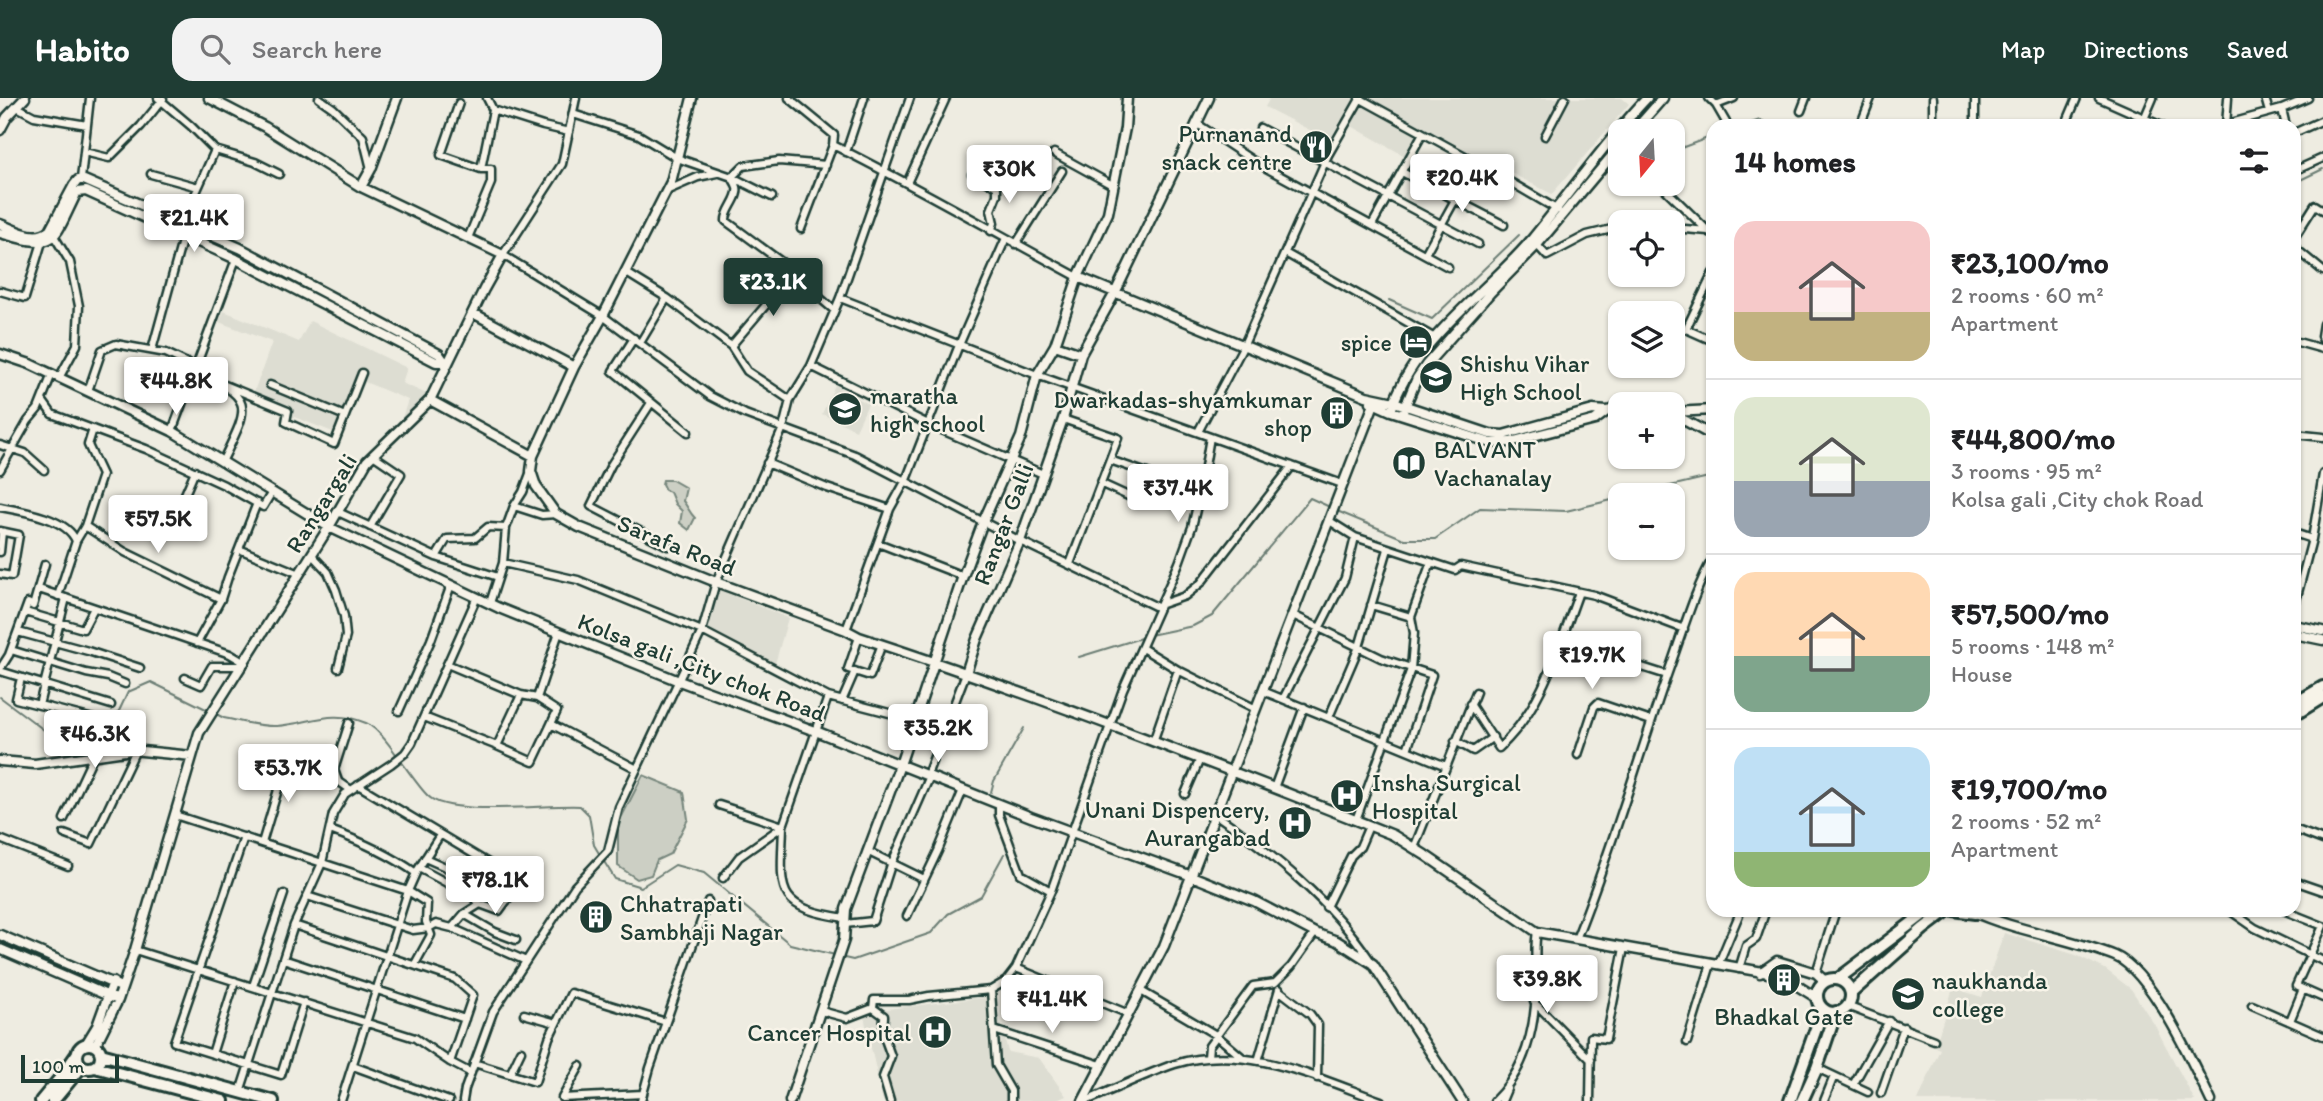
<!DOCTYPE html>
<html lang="en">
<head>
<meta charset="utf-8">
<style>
	body { margin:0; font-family:Itim,sans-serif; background:#f2f2f2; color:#202124; height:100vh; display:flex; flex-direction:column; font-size:26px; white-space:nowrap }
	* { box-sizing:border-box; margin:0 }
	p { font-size:23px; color:#757577 }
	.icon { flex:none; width:38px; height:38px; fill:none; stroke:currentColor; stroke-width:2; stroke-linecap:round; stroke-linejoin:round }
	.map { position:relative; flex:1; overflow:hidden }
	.drawer { position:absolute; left:1706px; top:21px; width:595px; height:798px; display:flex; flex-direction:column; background:#fff; border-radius:21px; box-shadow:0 2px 5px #0004 }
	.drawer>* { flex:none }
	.needle { width:46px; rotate:198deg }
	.fabs { position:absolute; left:1608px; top:21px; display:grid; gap:14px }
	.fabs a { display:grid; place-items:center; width:77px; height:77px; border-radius:14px; background:#fff; box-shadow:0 2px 5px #0004; font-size:35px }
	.scale { position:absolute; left:21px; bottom:18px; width:98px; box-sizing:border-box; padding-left:7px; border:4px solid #1f3d34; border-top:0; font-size:19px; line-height:24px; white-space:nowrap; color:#1f3d34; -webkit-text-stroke:5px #f7f3e8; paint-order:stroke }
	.price { position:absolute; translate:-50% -60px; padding:0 16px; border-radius:7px; background:#fff; color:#222; font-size:23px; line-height:46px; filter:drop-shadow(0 2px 4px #0008) }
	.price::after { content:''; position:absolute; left:50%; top:42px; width:21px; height:16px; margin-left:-10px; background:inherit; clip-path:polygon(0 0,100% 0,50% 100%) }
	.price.current { background:#1f3d34; color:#fff }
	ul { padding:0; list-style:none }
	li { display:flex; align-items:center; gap:21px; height:175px; padding:0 28px }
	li+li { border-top:2px solid #e0e0e0 }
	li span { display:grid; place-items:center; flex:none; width:196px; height:140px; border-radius:21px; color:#555 }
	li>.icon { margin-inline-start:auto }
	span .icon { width:84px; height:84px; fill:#fffc; stroke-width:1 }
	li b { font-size:30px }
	h2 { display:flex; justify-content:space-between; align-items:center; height:84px; padding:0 28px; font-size:30px }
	header { display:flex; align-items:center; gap:42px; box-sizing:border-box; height:98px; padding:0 35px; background:#1f3d34; color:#fff }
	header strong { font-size:33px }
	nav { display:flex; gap:38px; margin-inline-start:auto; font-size:24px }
	.search { width:490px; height:63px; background:#f2f2f2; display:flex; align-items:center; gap:18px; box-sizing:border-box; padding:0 24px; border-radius:21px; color:#757577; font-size:26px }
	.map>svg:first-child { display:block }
</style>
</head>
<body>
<header>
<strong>Habito</strong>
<div class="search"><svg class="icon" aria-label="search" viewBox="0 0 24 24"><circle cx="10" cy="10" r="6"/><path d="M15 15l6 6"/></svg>Search here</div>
<nav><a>Map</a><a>Directions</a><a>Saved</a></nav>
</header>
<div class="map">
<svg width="2323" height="1003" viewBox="0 0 2323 1003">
	<rect width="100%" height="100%" fill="#eeece1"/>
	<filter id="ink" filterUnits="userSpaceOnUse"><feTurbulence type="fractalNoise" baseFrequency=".0143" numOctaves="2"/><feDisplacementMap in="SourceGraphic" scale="14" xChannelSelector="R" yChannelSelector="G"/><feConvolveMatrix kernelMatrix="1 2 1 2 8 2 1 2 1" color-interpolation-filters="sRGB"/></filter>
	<g filter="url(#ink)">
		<path fill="#ddddd2" d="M1270,0H1622L1629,6L1552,96L1422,29L1405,58L1341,22L1329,42L1265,9Z
			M224,213L299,244L310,223L407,270L402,285L431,298L402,320L408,302L365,284L351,312L343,338L251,302L272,244L219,224Z
			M835,287L868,306L856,332L822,316Z
			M717,491L788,520L775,566L751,557L705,532Z
			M2004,835L2076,857L2105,871L2131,891L2154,926L2195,1003H1918L1940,951L1935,949L1953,890L1982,899Z
			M994,898L1008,954L1039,960L1066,998L1055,1003H883L863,914Z"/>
		<path fill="#cccfc4" stroke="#76867c" stroke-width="2" d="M663,382H672L686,390L683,403C688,409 689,414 695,420L689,432L680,425L682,413L675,406L670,394L665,392L662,386Z
			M643,677L684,694L688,721L670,756L657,762L651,777L637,781L618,768V726Z"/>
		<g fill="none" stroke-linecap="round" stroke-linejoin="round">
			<path stroke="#6c7e74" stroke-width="2" d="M1743,28L1760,22L1770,28
				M1673,53L1713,38
				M1611,79L1620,76
				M2294,85L2323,71
				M1389,202L1432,221L1519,137
				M1632,397L1713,378
				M1337,413L1404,441H1435L1480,410L1566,413L1620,400
				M1150,537L1193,528L1212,518L1310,400L1332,410
				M1079,559L1144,539
				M0,599L56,641L111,630L128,594L151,584L208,612
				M216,616L224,620C240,623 260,629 277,628C310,626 331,610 366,625C385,633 411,682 428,698C449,719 547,706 580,708L589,717L594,747L600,757
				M991,694L994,683L1024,630
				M603,762L615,781L641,789L675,767L704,775L790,846L835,857
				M840,859L853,862L931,835L948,816L981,798L1004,756"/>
			<g stroke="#1f3d34" stroke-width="11">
				<path id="minor" d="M158,0L191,28L215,52L255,64L279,76
					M319,0L333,10L363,39L371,71
					M487,0L493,12L543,28L569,34
					M576,0L562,66L503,157L603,218L710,298L745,316L855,357L1020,443L1159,510
					M789,0L834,37L833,47C916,88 996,135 1078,179
					M1359,0L1476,64L1558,112
					M1709,0L1716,7L1727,26
					M2099,0L2162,28
					M2265,0L2269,14
					M459,5L441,57L481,71H491V85L468,140
					M1716,7L1734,0
					M17,9L34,18L87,27
					M2282,11L2286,28
					M1801,13L1806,0
					M573,16L639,37L677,60L732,79L772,99
					M1196,25L1255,64L1448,169
					M1860,28L1871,0
					M1933,28V0
					M1975,28V0
					M2065,28L2077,0
					M2141,28L2153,0
					M2220,28L2282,11L2308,0
					M2226,28L2228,0
					M1260,30L1478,146
					M2294,35L2323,22
					M1545,38L1565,0
					M84,54L109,60L141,28L163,1
					M846,54L864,0
					M1054,55L1114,88
					M826,67L779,63L743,68L732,79C733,82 736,85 737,89C740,100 725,112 726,123L791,171L800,183L834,212
					M481,71L493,12
					M2294,73L2323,60
					M1402,74L1504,127
					M151,76L198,89
					M972,76L997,89
					M81,81L90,0
					M907,85L946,0
					M1660,86L1708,133
					M666,93L698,79L717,75
					M1372,127L1423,35
					M1673,130L1708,133L1713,136
					M801,131L833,47
					M991,133L994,125L991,112L997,97V83L1005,69
					M54,138L70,164L79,208L77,247L59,280
					M2294,140L2315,107L2323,112
					M1016,146L1062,73
					M1536,146L1547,158L1587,137L1620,129
					M2294,149L2323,173
					M1285,155L1435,240
					M1425,156L1476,64
					M625,174L667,200L731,248L747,273L790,302
					M1713,175L1686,231L1713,243
					M0,193L25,200L42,144
					M840,200L1037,277L1342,386
					M2323,226L2321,238L2323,242
					M634,240L613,273L688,334
					M2294,243L2323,251
					M640,245L667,200
					M731,248L794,174
					M152,252L194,99L215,52
					M811,268L928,326L1043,376
					M194,274C256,300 250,307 222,364
					M225,287L288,313L286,324L334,346L362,275
					M270,287L345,318
					M88,293L102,252L116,246L166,255L195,269
					M42,302L52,316L146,351L224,387L263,409L272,394
					M651,305L611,367L591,408L668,448
					M1063,321L1118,340L1070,466
					M172,333L236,161
					M1198,334L1243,249L1328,57L1360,1
					M2294,336L2323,339
					M0,347L25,355L44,372
					M767,365L827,390L890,411
					M0,372L28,323L38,311L52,276
					M1102,386L1139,403L1150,376L1110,362
					M514,408L542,417L556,416
					M0,409C22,413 67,420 76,443L58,498
					M338,414L436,459L498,479
					M1328,422L1355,439L1455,472L1461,468L1594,497L1684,531
					M189,424L176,417L195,373
					M85,428L125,454L221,501
					M370,429L401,376L373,357
					M0,433L19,437L12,478L0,476
					M2294,435L2312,441
					M76,443L85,428L102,377L88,347L93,331
					M878,445L963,478
					M239,451L300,476
					M0,454L2,434
					M312,457L328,474L336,492L344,518L346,538L338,570
					M436,459L447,441L475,440L488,429L506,430
					M503,465L578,482L702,533L828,599L916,622
					M39,491L175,537L230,556L245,565
					M490,505L503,465L506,430L514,408L523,394L531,373
					M1162,506L1185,498L1201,485L1292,368
					M1371,507L1411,519
					M2294,510L2312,441L2323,376
					M25,514L83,531L94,510
					M1293,517L1381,560L1432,577L1407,652
					M846,532L890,411L906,382L959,247L1006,140
					M18,534L88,553L140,570
					M559,534L537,600L557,613L551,626L637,671
					M859,539L848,571L870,578L882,546
					M197,545L221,501L228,479L257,405
					M1142,550L1178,572L1256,611
					M11,552L86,575L108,579L125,586
					M1623,563L1667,577
					M447,566L521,597
					M0,571L9,557L28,505L33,508L45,466
					M0,573L111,607
					M21,580L16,601L105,624
					M185,580L201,587L212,568H243
					M1263,593L1446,668
					M1283,601L1345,480L1355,439
					M842,603L855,573
					M1470,606L1499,650C1543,610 1559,547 1579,494
					M39,607L66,500
					M399,613L431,542L451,487
					M424,619L497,648L521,597L537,600
					M1329,619L1359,549L1388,451
					M349,625L334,672L338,683L351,692
					M1455,643L1473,653L1493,639
					M1153,644L1178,572
					M497,648L533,664L551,626
					M1578,657L1594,609L1598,605L1651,623
					M927,677L966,575
					M1274,690L1304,609
					M1185,696L1200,661
					M999,706V717L1021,776L1051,793
					M719,707L783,728C781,794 773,809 845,820
					M1215,716C1273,756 1331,803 1370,862
					M175,717L408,793L427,805L426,824L431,837L415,866
					M64,721L94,657
					M1356,722L1411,571L1414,535L1411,519L1431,464
					M2294,731L2323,742
					M330,732C360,743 389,756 416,775L408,793L341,1003
					M64,736L91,746L136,652
					M244,739L174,944L281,977L304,904
					M0,741L68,768
					M262,745L283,675L298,672L306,664
					M1414,750L1476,594
					M867,753L924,781
					M425,760L477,783L508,802
					M419,770L473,799L480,806
					M417,773L440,737
					M723,780L739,759L783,728L828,599
					M2294,783L2323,793
					M307,798L413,832L429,830L436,826L452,830L464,816L480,806L499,813L520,784L358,687
					M1326,809L1351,758L1360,749L1369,728
					M2229,812L2255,830L2323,863
					M2283,812L2323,828L2296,888L2323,900
					M464,816L495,834L516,842
					M907,818L938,753L963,692
					M845,826L873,823L891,767L930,678
					M294,827L455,881L473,897L450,964
					M452,830L526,863
					M1576,841C1612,752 1638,659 1670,569C1682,536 1696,488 1713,460
					M135,852L415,940L450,964L471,975
					M283,861L465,921
					M1718,867L1741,812
					M1016,870L1129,916
					M1739,871L1746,848L1756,841L1766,812
					M1816,875L1836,812
					M253,888L284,796
					M991,892L996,967L1011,993V1003
					M1141,893L1216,937L1243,960
					M1280,893L1310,916L1318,927L1317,980
					M1534,904L1591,962
					M2252,907L2323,938
					M1847,908L1934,942
					M873,910L884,918L883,936L891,958L883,979L890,1003
					M821,913L847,920L873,910L874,902H909L929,898L991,892L1006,883L1016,870L1051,793L1123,591L1179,465L1192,429L1202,386L1210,339
					M524,916L556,925
					M2290,923L2303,891
					M994,932L1101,967
					M1687,944L1711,866
					M212,956L235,883
					M1208,959L1209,948L1253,888L1275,885L1291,869L1315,835
					M1258,963L1279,891
					M474,965L535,984L549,940L571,895L666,924
					M353,968L449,1003
					M580,968L562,1000L643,996
					M1817,970L1868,994
					M510,976L521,953
					M1853,987L1889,923
					M240,994L294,827L322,765L333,716L345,696L391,666L405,655L412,645L477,499
					M1881,995L1904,929
					M463,1003L465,991L493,914L575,788L608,753L619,709L702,533L716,484L783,330L790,302L811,268L840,200L910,0
					M641,1003L650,970L708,803
					M1086,1003C1115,991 1145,976 1175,966C1244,944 1317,980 1381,1003
					M1494,1003C1528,970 1537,923 1536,877C1536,862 1534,849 1537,834
					M1502,1003L1507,991
					M1590,1003L1591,939L1606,941L1624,850
					M1824,1003L1834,978"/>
			</g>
			<g stroke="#1f3d34" stroke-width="13">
				<path id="tertiary" d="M692,0L671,84L603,218L574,269L533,358L531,373L536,388L556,416L579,429L716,484L846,532L859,539C1040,598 1217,667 1393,737L1425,757L1537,834L1774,876L1775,880L1793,885L1817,900
					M0,32L7,19L25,0
					M1634,33L1663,0
					M361,89L371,71L397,0
					M0,126C15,132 36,145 50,132L74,87L78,82H84L240,150L439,256L444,263
					M0,135C59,152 52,144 77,94L86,93L236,161L436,264H448
					M1078,179L1366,298L1394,304L1490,336L1503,337L1593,312L1607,313L1620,310
					M473,215L574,269
					M1055,247L1081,256
					M0,256L30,266L172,333L329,429L499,510L679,583L818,634L1031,719L1189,777L1254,803L1315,835L1337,843L1373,866L1462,1003
					M430,302L533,358
					M1371,304L1391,313L1491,345L1510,344L1595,322L1607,313
					M1391,313C1414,240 1485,197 1532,141C1571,94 1605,44 1647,0
					M1673,314L1713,312
					M1402,316L1417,280L1426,267L1490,195L1537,147L1620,48
					M1673,316L1713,338
					M2294,527L2323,533
					M2294,536L2323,542
					M966,575L977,541L1020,443L1063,321L1081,256L1116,193L1209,0
					M0,663L35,666L132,652L192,658
					M1972,813C2015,833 2070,840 2115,858C2151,873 2194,967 2211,1003
					M0,837L121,889
					M0,851L118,902
					M1760,875L1777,863L1816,875L1825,883
					M86,946L97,928L113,884
					M95,948L118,902L135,852L199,635L329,429L367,363L430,302L484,191L503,157L361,89L265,29L209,0
					M790,1003L844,842L846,811L900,667L963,478L983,424L1021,339L1037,277L1055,247L1078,179L1108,115L1125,30L1127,0
					M1083,1003L1164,848L1374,306"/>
			</g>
			<g stroke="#1f3d34" stroke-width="16">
				<path id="primary" d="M2294,606L2323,589
					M2294,617L2323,599
					M1954,812L1975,815
					M1838,881L1929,812
					M1817 898a17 17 0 1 1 34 0a17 17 0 1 1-34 0Z
					M1851,895L1923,831L1948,812
					M77 958a12 12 0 1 1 24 0a12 12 0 1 1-24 0Z
					M101,956L273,1003
					M95,969L223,1003
					M41,1003L61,979L77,956
					M53,1003L82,968
					M1790,1003L1823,911
					M1802,1003L1817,970L1836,914"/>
			</g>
			<use href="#minor" stroke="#f7f3e8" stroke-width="6"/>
			<use href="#tertiary" stroke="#f7f3e8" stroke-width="8"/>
			<use href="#primary" stroke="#f7f3e8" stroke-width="10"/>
		</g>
	</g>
	<defs>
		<g id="restaurant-disc" transform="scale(1.75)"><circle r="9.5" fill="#1f3d34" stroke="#f7f3e8"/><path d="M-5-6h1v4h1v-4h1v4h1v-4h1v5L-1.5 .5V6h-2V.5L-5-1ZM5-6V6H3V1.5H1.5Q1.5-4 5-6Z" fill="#fff"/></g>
		<g id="hotel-disc" transform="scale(1.75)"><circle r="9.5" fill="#1f3d34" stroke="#f7f3e8"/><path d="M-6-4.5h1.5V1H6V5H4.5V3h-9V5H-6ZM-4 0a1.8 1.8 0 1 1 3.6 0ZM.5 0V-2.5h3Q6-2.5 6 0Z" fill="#fff"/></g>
		<g id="school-disc" transform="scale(1.75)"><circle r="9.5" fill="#1f3d34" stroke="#f7f3e8"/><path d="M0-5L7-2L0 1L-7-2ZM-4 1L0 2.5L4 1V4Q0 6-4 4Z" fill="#fff"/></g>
		<g id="building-disc" transform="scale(1.75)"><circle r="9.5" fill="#1f3d34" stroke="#f7f3e8"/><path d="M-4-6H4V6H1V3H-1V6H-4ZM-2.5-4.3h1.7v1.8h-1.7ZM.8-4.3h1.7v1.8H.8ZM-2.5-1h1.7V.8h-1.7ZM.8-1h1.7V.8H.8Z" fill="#fff"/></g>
		<g id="library-disc" transform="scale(1.75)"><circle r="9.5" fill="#1f3d34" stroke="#f7f3e8"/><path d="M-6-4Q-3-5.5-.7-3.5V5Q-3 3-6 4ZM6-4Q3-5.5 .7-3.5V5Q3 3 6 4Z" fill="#fff"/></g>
		<g id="hospital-disc" transform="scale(1.75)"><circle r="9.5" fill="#1f3d34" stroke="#f7f3e8"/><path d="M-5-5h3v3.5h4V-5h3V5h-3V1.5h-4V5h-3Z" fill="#fff"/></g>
		<g id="university-disc" transform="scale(1.75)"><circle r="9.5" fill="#1f3d34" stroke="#f7f3e8"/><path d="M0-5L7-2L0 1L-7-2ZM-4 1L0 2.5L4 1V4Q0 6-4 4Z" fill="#fff"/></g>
	</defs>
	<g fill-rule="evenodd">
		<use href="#restaurant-disc" x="1316" y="49"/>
		<use href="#hotel-disc" x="1416" y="244"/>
		<use href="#school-disc" x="1436" y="279"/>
		<use href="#school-disc" x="845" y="311"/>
		<use href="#building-disc" x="1337" y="315"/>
		<use href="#library-disc" x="1409" y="365"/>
		<use href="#hospital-disc" x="1347" y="698"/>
		<use href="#hospital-disc" x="1295" y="725"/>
		<use href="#building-disc" x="596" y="819"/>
		<use href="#building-disc" x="1784" y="882"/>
		<use href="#university-disc" x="1908" y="896"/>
		<use href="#hospital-disc" x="935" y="934"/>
	</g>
	<g text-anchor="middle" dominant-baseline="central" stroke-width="5" stroke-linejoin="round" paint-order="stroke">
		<g font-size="24" fill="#1f3d34" stroke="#f7f3e8" text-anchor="start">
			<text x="1292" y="35" text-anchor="end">Purnanand<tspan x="1292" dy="28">snack centre</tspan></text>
			<text x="1392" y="244" text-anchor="end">spice</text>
			<text x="1460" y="265">Shishu Vihar<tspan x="1460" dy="28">High School</tspan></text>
			<text x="870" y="297">maratha<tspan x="870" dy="28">high school</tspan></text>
			<text x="1312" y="301" text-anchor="end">Dwarkadas-shyamkumar<tspan x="1312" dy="28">shop</tspan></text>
			<text x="1434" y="351">BALVANT<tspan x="1434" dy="28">Vachanalay</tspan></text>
			<text x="1372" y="684">Insha Surgical<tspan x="1372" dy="28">Hospital</tspan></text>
			<text x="1270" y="711" text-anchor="end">Unani Dispencery,<tspan x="1270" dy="28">Aurangabad</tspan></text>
			<text x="620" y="805">Chhatrapati<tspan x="620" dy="28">Sambhaji Nagar</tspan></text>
			<text x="1932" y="882">naukhanda<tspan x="1932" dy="28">college</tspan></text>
			<text x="1784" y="918" text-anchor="middle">Bhadkal Gate</text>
			<text x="911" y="934" text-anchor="end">Cancer Hospital</text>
		</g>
		<g font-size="24" fill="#1f3d34" stroke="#f7f3e8">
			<text transform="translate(321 405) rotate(-58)">Rangargali</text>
			<text transform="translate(1003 426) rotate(-69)">Rangar Galli</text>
			<text transform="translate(677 447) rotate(22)">Sarafa Road</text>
			<text transform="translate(702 569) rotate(21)">Kolsa gali ,City chok Road</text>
		</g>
	</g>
</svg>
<div class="fabs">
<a><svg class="needle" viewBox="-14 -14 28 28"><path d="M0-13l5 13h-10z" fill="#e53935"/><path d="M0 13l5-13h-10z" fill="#757577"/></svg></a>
<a><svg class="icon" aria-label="locate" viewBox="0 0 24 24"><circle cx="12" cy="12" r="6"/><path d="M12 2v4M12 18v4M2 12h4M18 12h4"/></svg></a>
<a><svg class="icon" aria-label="layers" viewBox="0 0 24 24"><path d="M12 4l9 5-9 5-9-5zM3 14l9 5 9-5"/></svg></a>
<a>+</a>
<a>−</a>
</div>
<div class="scale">100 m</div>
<b class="price" style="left:1009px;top:107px">₹30K</b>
<b class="price" style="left:1462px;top:116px">₹20.4K</b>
<b class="price" style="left:194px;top:156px">₹21.4K</b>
<b class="price current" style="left:773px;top:220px">₹23.1K</b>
<b class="price" style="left:176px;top:319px">₹44.8K</b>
<b class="price" style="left:1178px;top:426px">₹37.4K</b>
<b class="price" style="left:158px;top:457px">₹57.5K</b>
<b class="price" style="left:1592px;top:593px">₹19.7K</b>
<b class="price" style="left:938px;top:666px">₹35.2K</b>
<b class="price" style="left:95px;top:672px">₹46.3K</b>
<b class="price" style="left:288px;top:706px">₹53.7K</b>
<b class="price" style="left:495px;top:818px">₹78.1K</b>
<b class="price" style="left:1547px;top:917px">₹39.8K</b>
<b class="price" style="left:1052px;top:937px">₹41.4K</b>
<section class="drawer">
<h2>14 homes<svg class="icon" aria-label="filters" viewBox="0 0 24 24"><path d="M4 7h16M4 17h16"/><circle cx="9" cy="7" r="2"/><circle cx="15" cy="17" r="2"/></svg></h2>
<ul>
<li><span style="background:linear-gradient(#f6c9c9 65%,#c2b280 0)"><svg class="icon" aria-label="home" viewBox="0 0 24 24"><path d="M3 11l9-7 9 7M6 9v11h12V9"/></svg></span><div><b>₹23,100/mo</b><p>2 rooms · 60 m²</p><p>Apartment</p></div></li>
<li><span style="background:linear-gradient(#dfe7d0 60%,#9aa5b1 0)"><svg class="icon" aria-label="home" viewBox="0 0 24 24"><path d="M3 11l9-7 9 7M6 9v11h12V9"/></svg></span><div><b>₹44,800/mo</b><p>3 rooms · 95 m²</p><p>Kolsa gali ,City chok Road</p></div></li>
<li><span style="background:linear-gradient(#ffd9b3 60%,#7fa58c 0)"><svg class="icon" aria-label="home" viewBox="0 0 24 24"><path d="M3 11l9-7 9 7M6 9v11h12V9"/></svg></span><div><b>₹57,500/mo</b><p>5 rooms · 148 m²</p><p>House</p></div></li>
<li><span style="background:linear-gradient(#bfe0f5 75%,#8fb573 0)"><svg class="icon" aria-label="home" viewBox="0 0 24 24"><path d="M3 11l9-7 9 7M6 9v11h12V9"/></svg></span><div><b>₹19,700/mo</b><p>2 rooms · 52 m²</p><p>Apartment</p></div></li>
</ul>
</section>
</div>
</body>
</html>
